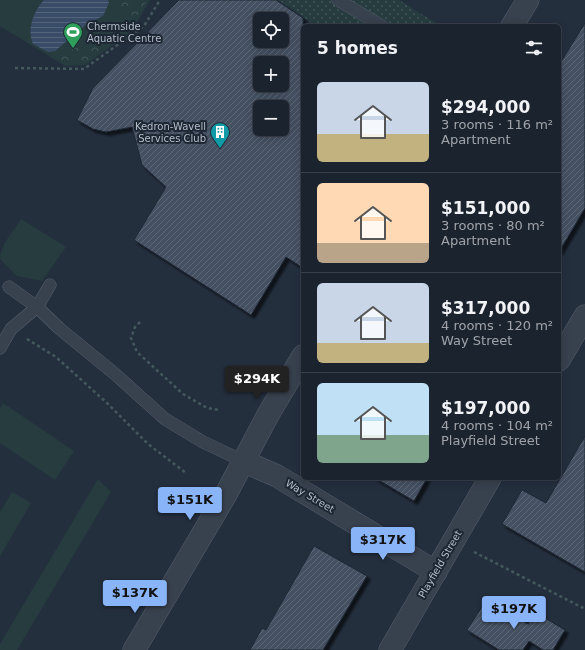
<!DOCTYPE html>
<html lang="en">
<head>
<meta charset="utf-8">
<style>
	body { margin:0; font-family:"DejaVu Sans",sans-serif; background:#242b36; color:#f1f3f6; height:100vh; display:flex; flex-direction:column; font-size:15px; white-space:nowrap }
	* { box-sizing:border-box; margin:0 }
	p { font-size:13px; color:#a0a4aa }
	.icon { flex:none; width:22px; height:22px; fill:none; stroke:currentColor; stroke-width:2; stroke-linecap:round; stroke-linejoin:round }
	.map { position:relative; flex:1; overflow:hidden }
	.details { position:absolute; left:301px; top:24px; width:260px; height:456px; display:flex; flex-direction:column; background:#1b232e; border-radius:6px; box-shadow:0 2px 10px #0003,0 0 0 1px #39404a }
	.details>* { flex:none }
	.tools { position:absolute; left:253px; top:12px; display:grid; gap:8px }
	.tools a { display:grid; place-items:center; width:36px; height:36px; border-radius:6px; background:#1b232e; box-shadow:0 2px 10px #0003,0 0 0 1px #39404a; font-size:20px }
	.price { position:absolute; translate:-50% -34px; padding:0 9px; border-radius:4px; background:#8ab4f8; color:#111; font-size:13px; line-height:26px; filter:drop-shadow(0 1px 2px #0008) }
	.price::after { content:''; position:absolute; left:50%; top:24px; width:12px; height:9px; margin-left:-6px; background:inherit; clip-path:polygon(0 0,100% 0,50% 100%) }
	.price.on { background:#222; color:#fff }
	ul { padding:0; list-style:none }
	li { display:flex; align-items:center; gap:12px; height:100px; padding:0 16px }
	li+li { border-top:1px solid #39404a }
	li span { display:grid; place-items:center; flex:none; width:112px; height:80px; border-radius:6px; color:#555 }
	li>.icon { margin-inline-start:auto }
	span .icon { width:48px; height:48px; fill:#fffc; stroke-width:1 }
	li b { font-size:17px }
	h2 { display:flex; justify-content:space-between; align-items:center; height:48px; padding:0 16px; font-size:17px }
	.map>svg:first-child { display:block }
</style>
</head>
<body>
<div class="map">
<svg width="585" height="650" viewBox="0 0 585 650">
	<defs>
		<pattern id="forest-crowns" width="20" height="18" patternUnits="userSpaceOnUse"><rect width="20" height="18" fill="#263c3f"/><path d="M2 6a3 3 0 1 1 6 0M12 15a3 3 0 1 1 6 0" fill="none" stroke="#435659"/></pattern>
		<pattern id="park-dots" width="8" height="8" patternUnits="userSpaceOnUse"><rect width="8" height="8" fill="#263c3f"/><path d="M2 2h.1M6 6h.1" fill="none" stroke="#435659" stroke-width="1.8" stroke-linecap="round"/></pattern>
		<pattern id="water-rules" width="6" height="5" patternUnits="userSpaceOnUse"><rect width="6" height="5" fill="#394c67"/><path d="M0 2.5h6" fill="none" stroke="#53647b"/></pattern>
		<pattern id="building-hatch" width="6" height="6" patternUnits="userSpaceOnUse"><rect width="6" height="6" fill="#455162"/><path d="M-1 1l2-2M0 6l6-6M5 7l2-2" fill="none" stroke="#5d6877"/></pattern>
		<filter id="shadow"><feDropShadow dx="3.5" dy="3.5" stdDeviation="1" flood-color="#0009"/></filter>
	</defs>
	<rect width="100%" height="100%" fill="#242f3e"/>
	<path fill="#263c3f" d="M0,0H150L131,32L85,65L65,66L0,26Z
		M21,219L66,247L42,281L17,276L0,259C0,245 14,231 21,219Z
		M3,403L74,451L55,480L0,443V408Z
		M98,479L111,492L17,650H0V644Z
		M12,492L31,503L0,556V512Z"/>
	<path fill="url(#forest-crowns)" d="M119,0H147L131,28L118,4Z
		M120,17L128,30L86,62L63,64L55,56L69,52Z"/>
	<path fill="url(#park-dots)" d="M278,0H399L441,26H316Z"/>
	<path fill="url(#water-rules)" d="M44,0H108L109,3L103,16L87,24L55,51L48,52L33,44C27,29 33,12 44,0Z"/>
	<path fill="url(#building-hatch)" stroke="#1f2835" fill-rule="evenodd" filter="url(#shadow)" d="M179,0H276L303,18V268L286,257L251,315L134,240L166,187L142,165L132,127L106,132L93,129L77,120L93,88ZM260,19H282V41H260ZM260,63H282V85H260ZM260,107H282V129H260Z
		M585,23V208L559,252V65Z
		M585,436V572L502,524L522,490L546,503Z
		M375,478H427L414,501Z
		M314,546L367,576L323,650H250L262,628L266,630Z
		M487,599L528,624L535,612L565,630L553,650H543L529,641L523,650H499L467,630Z"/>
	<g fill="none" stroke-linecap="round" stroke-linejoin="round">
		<g stroke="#565f6c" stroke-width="13">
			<path id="service" d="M338,0L382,26
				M9,287L37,307L60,329L115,374L165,419L203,442L243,461
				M0,348L11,329L37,307L50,285"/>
		</g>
		<g stroke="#565f6c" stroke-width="23">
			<path id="minor" d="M559,360L585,316
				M243,461L277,476L436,572
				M390,650L490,478"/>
		</g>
		<g stroke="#565f6c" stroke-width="23">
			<path id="tertiary" d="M512,26L528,0
				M134,650L225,496L269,413L303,356"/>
		</g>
		<path stroke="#44595c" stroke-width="2.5" stroke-dasharray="3 3" stroke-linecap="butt" d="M15,68L84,69L144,26L160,0
			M140,322L135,327L131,338L137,352L183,394L207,408L220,410
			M27,339L56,357L108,404L148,444L186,473
			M474,552L585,609"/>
		<use href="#service" stroke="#38414e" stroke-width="12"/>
		<use href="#minor" stroke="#38414e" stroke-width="22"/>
		<use href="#tertiary" stroke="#38414e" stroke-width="22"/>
	</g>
	<defs>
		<g id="stadium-pin" transform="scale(1)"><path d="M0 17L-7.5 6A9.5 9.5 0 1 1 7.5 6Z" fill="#2e9e5b" stroke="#1d2633"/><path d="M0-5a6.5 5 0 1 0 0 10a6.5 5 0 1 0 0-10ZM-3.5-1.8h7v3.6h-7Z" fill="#fff"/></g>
		<g id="building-pin" transform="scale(1)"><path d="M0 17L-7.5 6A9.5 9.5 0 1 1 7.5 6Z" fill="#0f9aa8" stroke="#1d2633"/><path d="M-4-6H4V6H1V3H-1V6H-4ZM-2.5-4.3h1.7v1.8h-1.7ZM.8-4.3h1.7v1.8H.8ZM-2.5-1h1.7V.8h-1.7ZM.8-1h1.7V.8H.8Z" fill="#fff"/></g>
	</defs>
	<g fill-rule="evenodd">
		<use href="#stadium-pin" x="73" y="32"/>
		<use href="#building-pin" x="220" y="132"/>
	</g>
	<g text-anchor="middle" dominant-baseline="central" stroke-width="4" stroke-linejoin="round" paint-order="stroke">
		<g font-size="10" fill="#b4bcc9" stroke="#1d2633" text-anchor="start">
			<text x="87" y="26">Chermside<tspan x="87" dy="12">Aquatic Centre</tspan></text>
			<text x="206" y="126" text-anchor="end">Kedron-Wavell<tspan x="206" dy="12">Services Club</tspan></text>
		</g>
		<g font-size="10" fill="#b4bcc9" stroke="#1d2633">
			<text transform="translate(310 496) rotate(31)">Way Street</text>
			<text transform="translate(440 564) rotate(-60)">Playfield Street</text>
		</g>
	</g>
</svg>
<div class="tools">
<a><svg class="icon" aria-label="locate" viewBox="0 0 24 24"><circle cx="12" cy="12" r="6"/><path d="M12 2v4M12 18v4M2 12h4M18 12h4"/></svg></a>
<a>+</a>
<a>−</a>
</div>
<b class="price on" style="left:257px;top:400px">$294K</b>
<b class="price" style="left:190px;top:521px">$151K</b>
<b class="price" style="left:383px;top:561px">$317K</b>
<b class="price" style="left:135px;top:614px">$137K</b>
<b class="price" style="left:514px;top:630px">$197K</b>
<section class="details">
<h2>5 homes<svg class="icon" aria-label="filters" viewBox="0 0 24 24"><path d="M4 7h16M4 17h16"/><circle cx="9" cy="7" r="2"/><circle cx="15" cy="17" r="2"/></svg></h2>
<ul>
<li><span style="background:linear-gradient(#c9d6e8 65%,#c2b280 0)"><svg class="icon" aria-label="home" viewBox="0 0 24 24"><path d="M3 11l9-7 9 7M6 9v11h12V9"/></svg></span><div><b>$294,000</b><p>3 rooms · 116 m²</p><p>Apartment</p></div></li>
<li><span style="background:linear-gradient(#ffd9b3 75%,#b9a48a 0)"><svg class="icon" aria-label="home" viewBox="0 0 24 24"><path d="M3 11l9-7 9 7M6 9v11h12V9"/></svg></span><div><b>$151,000</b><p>3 rooms · 80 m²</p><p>Apartment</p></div></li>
<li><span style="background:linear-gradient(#c9d6e8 75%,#c2b280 0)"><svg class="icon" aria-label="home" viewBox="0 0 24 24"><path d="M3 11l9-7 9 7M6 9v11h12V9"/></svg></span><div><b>$317,000</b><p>4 rooms · 120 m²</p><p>Way Street</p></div></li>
<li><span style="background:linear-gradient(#bfe0f5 65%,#7fa58c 0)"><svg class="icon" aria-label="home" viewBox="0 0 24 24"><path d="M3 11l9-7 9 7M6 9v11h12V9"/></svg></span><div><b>$197,000</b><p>4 rooms · 104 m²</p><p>Playfield Street</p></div></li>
</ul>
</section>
</div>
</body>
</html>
